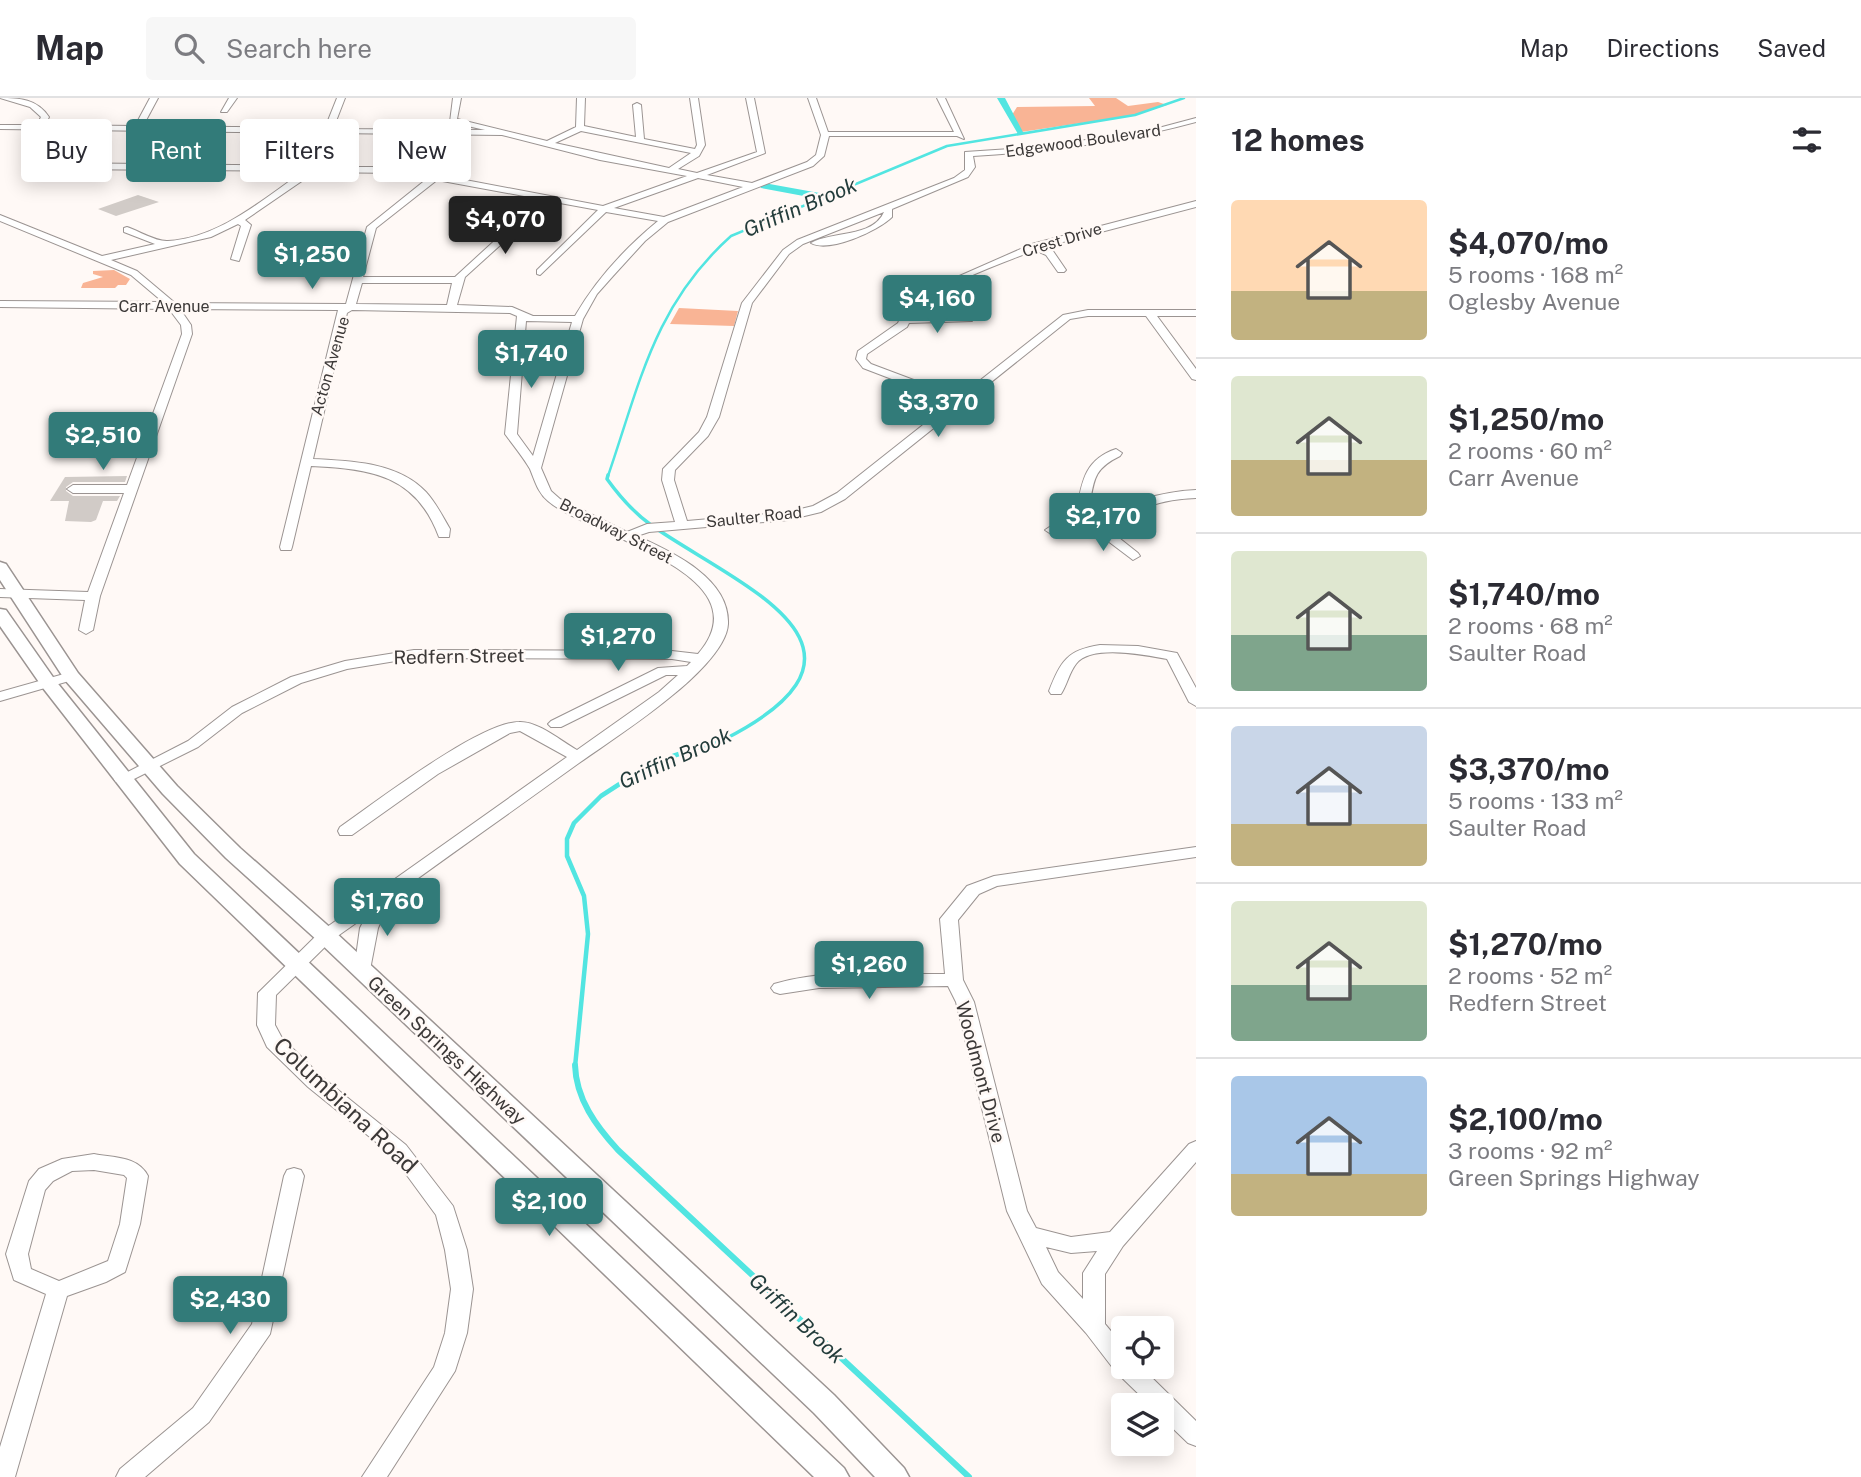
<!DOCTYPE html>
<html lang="en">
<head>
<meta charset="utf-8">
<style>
	body { margin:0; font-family:"Public Sans",sans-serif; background:#f7f7f7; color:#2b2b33; height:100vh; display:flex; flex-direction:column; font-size:26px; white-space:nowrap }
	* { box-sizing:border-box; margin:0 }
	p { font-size:23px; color:#7c7c81 }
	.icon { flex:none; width:38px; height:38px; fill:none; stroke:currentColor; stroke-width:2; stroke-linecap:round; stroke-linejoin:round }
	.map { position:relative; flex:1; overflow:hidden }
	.panel { display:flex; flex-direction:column; background:#fff; width:665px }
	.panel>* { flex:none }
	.top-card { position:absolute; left:21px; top:21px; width:665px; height:63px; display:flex; gap:14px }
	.fabs { position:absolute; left:1111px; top:1218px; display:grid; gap:14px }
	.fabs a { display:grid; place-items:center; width:63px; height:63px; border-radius:7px; background:#fff; box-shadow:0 4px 18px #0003; font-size:35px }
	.price { position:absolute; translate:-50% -60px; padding:0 16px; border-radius:7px; background:#327b79; color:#fff; font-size:23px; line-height:46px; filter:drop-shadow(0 2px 4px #0008) }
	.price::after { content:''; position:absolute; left:50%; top:42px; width:21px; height:16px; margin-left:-10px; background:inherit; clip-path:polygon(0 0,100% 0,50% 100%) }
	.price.on { background:#222; color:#fff }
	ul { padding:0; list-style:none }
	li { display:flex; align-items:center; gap:21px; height:175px; padding:0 35px }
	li+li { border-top:2px solid #e1e1e2 }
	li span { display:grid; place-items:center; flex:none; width:196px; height:140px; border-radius:7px; color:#555 }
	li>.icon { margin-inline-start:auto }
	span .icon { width:84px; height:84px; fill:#fffc; stroke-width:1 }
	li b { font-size:30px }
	h2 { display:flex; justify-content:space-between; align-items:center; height:84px; padding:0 35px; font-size:30px }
	.tag { padding:0 24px; border-radius:7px; background:#fff; box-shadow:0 4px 18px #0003; font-size:24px; line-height:63px }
	.tag.on { background:#327b79; color:#fff }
	header { display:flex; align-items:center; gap:42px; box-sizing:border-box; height:98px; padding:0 35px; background:#fff; border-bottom:2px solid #e1e1e2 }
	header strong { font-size:33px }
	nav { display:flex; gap:38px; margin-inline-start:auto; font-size:24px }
	.search { width:490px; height:63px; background:#f7f7f7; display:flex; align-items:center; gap:18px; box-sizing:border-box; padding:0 24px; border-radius:7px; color:#7c7c81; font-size:26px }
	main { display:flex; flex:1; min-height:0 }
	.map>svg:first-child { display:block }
</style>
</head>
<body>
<header>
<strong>Map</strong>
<div class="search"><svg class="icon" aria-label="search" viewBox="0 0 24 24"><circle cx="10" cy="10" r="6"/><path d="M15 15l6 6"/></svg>Search here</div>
<nav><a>Map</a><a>Directions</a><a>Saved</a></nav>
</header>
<main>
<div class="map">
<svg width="1196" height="1379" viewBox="0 0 1196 1379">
	<rect width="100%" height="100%" fill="#fff9f6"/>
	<path fill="#f9b495" d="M1089,0H1116L1128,8L1158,4L1167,7L1135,17L1021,34L1010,20L1017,9L1095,8Z
		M114,172L130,181L126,187H118L115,190H81L83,185L103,179L93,176V173Z
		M679,210L738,213L734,228L670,226Z"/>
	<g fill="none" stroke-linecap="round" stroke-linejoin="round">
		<path stroke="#52e5e1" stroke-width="2.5" d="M608,378C640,285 654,207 731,138L947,48L1135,17L1184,0"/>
		<path stroke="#52e5e1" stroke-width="3.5" d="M608,377L607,381C620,399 633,414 651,427C735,486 905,549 725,641"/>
		<path stroke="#52e5e1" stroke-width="4.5" d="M575,969L588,836L584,798L567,758V741L574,725L601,698L635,676L673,658L729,639"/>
		<path stroke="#52e5e1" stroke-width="6" d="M575,967C576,1001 596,1028 618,1052L969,1379"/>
		<path fill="#52e5e1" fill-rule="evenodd" d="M997,0H1005L1024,36H1018Z
			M764,85L825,96L829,99L825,102L761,90L760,88Z"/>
	</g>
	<path fill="#d1cbc7" d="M138,97L159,104L116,118L98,111Z
		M127,378L125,384H73L66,389V393L73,398H120L117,403H103L96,422L91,424L65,423L69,403H50L65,379Z"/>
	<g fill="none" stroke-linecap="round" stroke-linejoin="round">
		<g stroke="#9b9492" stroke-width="2">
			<path id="minor" d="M0,0C20,0 37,1 49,19L45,27L135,28L150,0H158L143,28L325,30L337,0H345L333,31L485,32L450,24L453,0H461L457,21L547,43L576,29L577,0H585L584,28L636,39L633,7L637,5L641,7L644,41L695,51L697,47L690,0H698L705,47L699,58L678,71L697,75L757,54L746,0H754L765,55L707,77L752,85L807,64L816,57L821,37L808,0H816L828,34H954L937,0H945L964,41L957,38H829L824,58L813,68L668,124L645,143L613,178L597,196L583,221L541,370L551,393L560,401L627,434L647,426L675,424L662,382L663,371L699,334L707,319L742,205L783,152L797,142L954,80L965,72V54L1040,49L1151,32L1196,20V24C1123,44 1048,54 973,58L975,69L968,79L892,111V119C878,133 829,155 811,145C831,133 873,140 884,114L803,146L789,156L752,205L719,319L708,338L675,372L674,382L687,423L788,414L813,408L837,395L952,304L863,270L856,261L858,253L898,225L902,216L911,206L939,187L1032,146L1196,103V109L1044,149L1053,153L1066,172L1064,174H1058L1046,157L1035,152C999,167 934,187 911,219L968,218L972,219V223L909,225L907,229L867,256L866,261L871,266L959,299L1063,217L1088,212H1196V218H1157L1196,271V282L1192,281L1146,218H1088L1070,221L845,401L821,414L788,422L649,434L637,438C672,454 730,480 728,526C727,551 688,585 669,600C641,623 609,644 579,665C517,710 454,754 392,799L378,830L369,877H357L354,873L360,830L366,818L332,842L276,897L275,927L282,940L322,979L406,1047L453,1108L467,1152L473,1191L467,1235L455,1273L387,1379H362L434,1269L445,1235L451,1191L445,1152L436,1117L392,1057L308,989L267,949L257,927L258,895L320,834L567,659L520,633L510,635L438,676L352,737H340L338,733L340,729C376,704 480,624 519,624C538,623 561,643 577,652L659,594L678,577H666L561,629H551L548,626L551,623L658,570L687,568L691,564L672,561L414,560L347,571L301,585L242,615L198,649L128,684H116L114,681L188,643L232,609L291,579L345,563L414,552L672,553L698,556C768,475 588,438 548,403C538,395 535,383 530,371C523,359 513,347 505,336L517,218L510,215L352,212L347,215L313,361C351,363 398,364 426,394C436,405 443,419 450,431L449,439H439C416,377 372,371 311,368L292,449L291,452H281L280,449L338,212L180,211L191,227L192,236L100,498L93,532L86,536L79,532L85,502L0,499V491L88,494L124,395H73L67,391L73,387H127L182,236L181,227L169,211L0,209V203L163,204L131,177L0,123V117L102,158L155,146L124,134V130L127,129C139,133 156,144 168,143C220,140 263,101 304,73L55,71L51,68L55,65L310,68L323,35L0,31V27H37L41,19L30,9ZM581,33L691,55L669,70L555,45ZM331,35L502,37L600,62L687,78L603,108L397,69H318ZM315,74L397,75L428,80L367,129L346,206L175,205L137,173L111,162L211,139L238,126L241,128L231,161L239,163L251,127L245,122ZM698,80L743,89L664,119L614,110ZM437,82L540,101L455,179H363L376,130ZM549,103L598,112L537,172V176L540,177L606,114L658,123C625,150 596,182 575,218H533L512,209L457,207L465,179ZM362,185H452L447,207L356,206ZM526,223L572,224L533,358L517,336Z
				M229,0H237L227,14H221Z
				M1116,351L1122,355L1120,358C1093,371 1094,382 1089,410L1097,421C1132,404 1157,394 1196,392V400C1159,401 1137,412 1104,428L1138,455L1140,458L1133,462L1092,431L1051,436L1045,432L1051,428L1087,424L1077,410C1082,382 1086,361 1116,351Z
				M1100,547L1138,548L1177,555L1196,590V608L1189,604L1167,561C1145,557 1091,546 1076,566C1069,575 1067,587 1061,596H1051L1049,593C1061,563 1067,552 1100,547Z
				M71,574L76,575L78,578L76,581L0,603V594Z
				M1196,749V759L997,788L979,796L958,822L963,882L974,904L1027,1113L1036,1130L1071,1139L1110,1134L1189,1046L1196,1043V1064L1123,1148L1105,1176V1226L1124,1249V1269H1141L1196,1323V1348L1188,1345L1162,1320V1307H1150L1116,1274L1086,1235L1042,1186L1007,1113L956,904L948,888L819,890L780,896L774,894L771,890L774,886C827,870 889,877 945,876L940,821L967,788L994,778ZM1046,1149L1071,1155L1097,1153L1083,1175V1201L1058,1174Z
				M94,1056C114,1060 138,1058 148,1078L140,1126L125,1174L106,1184L67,1198L15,1379H0V1349L46,1196L14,1182L6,1156L29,1083L39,1071L62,1061ZM94,1072L124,1077L127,1080L120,1126L108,1163L59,1183L31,1171L28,1156L45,1092L53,1083L72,1073Z
				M294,1070L301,1072L304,1078L270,1236L209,1324L145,1379H116L120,1371L193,1310L252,1226L284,1078L287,1072Z"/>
		</g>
		<g stroke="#9b9492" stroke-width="3">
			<path id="major" d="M0,464L6,466L78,575L177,688L240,750L334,833L834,1297L904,1370L909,1379H875L814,1315L318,843L226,760L163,696L65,582L0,482Z
				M0,511L6,512L55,582L194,756L844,1370L849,1379H814L180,766L43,590L0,528Z"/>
		</g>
		<use href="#minor" fill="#fff" fill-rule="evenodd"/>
		<use href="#major" fill="#fff" fill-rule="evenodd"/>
	</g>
	<g text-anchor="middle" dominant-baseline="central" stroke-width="5" stroke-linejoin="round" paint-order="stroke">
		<g font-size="16" fill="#3c3938" stroke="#fff9f6">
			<text transform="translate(1083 43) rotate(-8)">Edgewood Boulevard</text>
			<text transform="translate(1062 142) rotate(-17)">Crest Drive</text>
			<text x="164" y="208">Carr Avenue</text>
			<text transform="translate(330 268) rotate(-74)">Acton Avenue</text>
			<text transform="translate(754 419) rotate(-6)">Saulter Road</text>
			<text transform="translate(616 433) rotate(27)">Broadway Street</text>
		</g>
		<g font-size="19" fill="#3c3938" stroke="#fff9f6">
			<text transform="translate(459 558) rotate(-1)">Redfern Street</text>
			<text transform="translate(447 952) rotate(43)">Green Springs Highway</text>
			<text transform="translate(981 974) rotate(75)">Woodmont Drive</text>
		</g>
		<g font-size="21" font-style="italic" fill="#233c3b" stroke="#fff9f6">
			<text transform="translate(800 109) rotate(-23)">Griffin Brook</text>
			<text transform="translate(675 660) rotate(-24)">Griffin Brook</text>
			<text transform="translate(797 1220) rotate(43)">Griffin Brook</text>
		</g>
		<g font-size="23" fill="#3c3938" stroke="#fff9f6">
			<text transform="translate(346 1007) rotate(43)">Columbiana Road</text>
		</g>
	</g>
</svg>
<div class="fabs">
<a><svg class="icon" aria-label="locate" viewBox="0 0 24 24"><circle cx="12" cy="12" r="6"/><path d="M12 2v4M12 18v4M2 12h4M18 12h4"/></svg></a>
<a><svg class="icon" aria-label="layers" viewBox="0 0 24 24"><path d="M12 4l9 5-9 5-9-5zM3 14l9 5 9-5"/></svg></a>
</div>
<b class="price on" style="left:505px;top:158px">$4,070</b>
<b class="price" style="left:312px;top:193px">$1,250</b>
<b class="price" style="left:937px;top:237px">$4,160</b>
<b class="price" style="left:531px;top:292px">$1,740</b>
<b class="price" style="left:938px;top:341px">$3,370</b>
<b class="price" style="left:103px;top:374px">$2,510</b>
<b class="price" style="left:1103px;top:455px">$2,170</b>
<b class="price" style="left:618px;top:575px">$1,270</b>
<b class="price" style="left:387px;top:840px">$1,760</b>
<b class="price" style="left:869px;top:903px">$1,260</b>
<b class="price" style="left:549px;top:1140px">$2,100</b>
<b class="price" style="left:230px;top:1238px">$2,430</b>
<div class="top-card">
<a class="tag">Buy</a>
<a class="tag on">Rent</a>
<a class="tag">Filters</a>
<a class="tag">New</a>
</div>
</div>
<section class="panel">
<h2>12 homes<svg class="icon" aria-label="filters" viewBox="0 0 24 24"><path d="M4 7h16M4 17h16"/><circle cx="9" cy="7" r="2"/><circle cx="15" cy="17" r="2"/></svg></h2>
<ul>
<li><span style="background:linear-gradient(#ffd9b3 65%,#c2b280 0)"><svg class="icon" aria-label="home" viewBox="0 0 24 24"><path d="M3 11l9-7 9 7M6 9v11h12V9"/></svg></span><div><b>$4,070/mo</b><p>5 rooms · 168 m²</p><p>Oglesby Avenue</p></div></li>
<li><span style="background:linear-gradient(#dfe7d0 60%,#c2b280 0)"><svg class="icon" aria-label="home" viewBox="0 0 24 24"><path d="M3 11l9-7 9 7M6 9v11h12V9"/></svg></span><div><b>$1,250/mo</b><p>2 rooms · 60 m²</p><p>Carr Avenue</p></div></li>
<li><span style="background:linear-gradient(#dfe7d0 60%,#7fa58c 0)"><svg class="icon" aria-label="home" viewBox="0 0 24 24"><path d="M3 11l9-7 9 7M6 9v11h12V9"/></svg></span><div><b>$1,740/mo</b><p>2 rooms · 68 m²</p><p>Saulter Road</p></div></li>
<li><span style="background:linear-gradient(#c9d6e8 70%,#c2b280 0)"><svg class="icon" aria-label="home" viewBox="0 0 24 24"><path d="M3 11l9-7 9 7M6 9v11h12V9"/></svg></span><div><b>$3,370/mo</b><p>5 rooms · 133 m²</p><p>Saulter Road</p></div></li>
<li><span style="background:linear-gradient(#dfe7d0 60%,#7fa58c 0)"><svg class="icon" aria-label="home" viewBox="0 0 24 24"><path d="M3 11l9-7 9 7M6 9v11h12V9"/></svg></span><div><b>$1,270/mo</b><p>2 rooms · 52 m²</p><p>Redfern Street</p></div></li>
<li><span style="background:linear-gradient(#a9c7e8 70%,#c2b280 0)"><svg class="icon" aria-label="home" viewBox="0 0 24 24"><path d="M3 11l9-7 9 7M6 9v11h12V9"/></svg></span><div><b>$2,100/mo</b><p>3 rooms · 92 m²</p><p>Green Springs Highway</p></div></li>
</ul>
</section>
</main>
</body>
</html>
